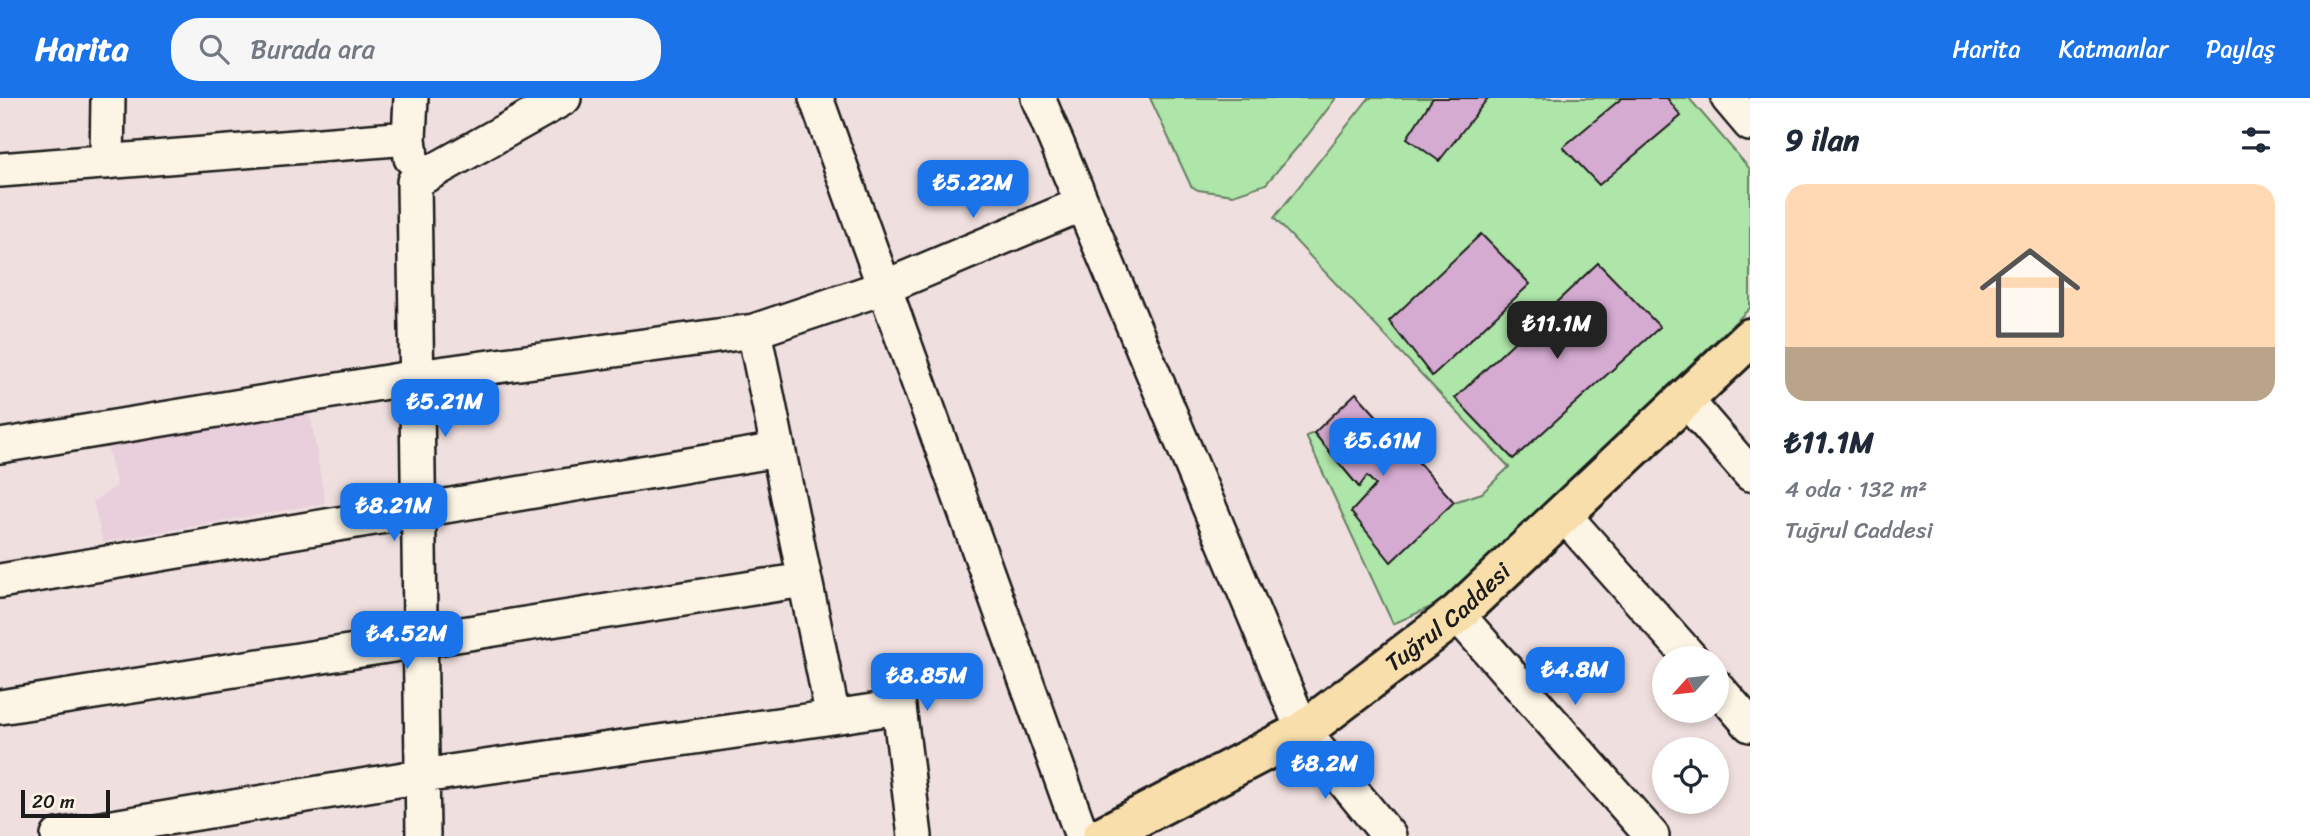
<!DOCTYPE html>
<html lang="tr">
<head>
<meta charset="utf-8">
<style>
	body { margin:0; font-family:Sriracha,sans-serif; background:#f6f6f7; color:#1f2937; height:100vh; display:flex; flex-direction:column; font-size:26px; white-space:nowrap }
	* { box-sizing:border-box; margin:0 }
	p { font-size:23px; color:#747a83 }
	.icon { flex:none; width:38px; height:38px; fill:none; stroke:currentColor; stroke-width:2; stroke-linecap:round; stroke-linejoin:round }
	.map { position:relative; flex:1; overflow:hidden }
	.side { display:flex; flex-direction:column; background:#fff; width:560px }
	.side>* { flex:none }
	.needle { width:46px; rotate:243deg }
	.controls { position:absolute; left:1652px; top:548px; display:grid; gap:14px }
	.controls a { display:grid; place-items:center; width:77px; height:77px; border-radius:50%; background:#fff; box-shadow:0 4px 10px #0003; font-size:35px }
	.scale { position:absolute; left:21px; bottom:18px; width:89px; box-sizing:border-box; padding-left:7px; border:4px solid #1c1c1c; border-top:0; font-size:19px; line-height:24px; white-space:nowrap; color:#1c1c1c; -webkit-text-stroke:5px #fcf5e5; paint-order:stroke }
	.price { position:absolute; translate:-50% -60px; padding:0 16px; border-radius:14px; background:#1a73e8; color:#fff; font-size:23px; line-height:46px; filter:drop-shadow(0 2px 4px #0008) }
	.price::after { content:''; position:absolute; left:50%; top:42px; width:21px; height:16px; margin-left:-10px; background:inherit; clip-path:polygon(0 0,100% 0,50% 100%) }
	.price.active { background:#222; color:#fff }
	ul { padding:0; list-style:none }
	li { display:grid; align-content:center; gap:14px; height:371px; padding:0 35px }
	li span { display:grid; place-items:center; height:217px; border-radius:21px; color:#555 }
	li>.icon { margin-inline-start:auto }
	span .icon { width:126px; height:126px; fill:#fffc; stroke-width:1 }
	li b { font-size:30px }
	h2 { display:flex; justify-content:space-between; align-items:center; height:84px; padding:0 35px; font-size:30px }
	header { display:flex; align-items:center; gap:42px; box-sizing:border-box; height:98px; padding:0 35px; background:#1a73e8; color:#fff }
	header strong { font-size:33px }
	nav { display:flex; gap:38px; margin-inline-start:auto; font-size:24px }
	.search { width:490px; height:63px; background:#f6f6f7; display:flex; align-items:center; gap:18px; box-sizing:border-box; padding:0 24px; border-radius:28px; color:#747a83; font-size:26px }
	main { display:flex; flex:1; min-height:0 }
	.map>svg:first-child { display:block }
</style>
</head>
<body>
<header>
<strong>Harita</strong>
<div class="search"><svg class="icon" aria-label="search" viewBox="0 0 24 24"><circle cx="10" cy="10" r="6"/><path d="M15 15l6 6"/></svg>Burada ara</div>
<nav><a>Harita</a><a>Katmanlar</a><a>Paylaş</a></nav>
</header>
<main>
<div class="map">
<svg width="1750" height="738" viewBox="0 0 1750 738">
	<rect width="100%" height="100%" fill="#f0dfdf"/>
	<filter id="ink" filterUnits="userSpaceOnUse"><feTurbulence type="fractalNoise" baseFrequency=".0143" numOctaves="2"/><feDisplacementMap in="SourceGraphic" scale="14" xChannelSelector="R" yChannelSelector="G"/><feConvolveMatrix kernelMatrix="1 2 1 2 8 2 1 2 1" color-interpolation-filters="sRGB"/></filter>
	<g filter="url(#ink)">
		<path fill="#e8cfdb" d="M308,303L325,405L103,444L93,403L117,388L105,338Z"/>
		<path fill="#aee5a9" stroke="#658062" stroke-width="2" d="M1150,0H1336L1307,38L1266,86L1233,97L1198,92L1191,88Z
			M1369,0H1689L1750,71V210L1442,504L1393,526L1306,338L1314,335L1358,388L1367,378L1376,387L1352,414L1454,404L1482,395L1509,369L1274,120Z"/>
		<path fill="#d5abd1" stroke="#1c1c1c" stroke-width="2" d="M1433,0H1488L1439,63L1407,40Z
			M1622,0H1667L1681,18L1599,87L1563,49Z
			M1481,136L1530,186L1432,278L1389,223Z
			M1598,165L1660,229L1513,361L1455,300Z
			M1356,295L1454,404L1391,464L1351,414L1376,387L1367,378L1359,389L1314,335Z"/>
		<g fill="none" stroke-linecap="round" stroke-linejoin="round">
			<g stroke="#1c1c1c" stroke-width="38">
				<path id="minor" d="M816,0L1082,738
					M1038,0L1303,633L1389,738
					M1728,0L1750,26
					M411,60L409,40L411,0
					M107,64L108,0
					M0,72L409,40
					M1685,301L1750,376
					M0,348L417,279L754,233L885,189L1082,106
					M1563,416L1691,560
					M0,483L778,352
					M1457,516L1652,738
					M1717,589L1750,627
					M0,609L804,482
					M833,619L899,609L915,738
					M58,738L422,678L833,619L754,233
					M423,738L414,84L564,0"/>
			</g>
			<g stroke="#1c1c1c" stroke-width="44">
				<g id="major">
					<path id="s1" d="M1102,738L1303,633L1457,516L1750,240"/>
				</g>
			</g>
			<use href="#minor" stroke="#fcf5e5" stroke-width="33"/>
			<use href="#major" stroke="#f8deab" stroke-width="38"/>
		</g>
	</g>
	<g text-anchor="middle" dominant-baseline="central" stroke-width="6" stroke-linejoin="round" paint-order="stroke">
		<g font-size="24" fill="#1c1c1c" stroke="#fcf5e5">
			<text stroke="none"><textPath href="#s1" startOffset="411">Tuğrul Caddesi</textPath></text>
		</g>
	</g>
</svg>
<div class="controls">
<a><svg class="needle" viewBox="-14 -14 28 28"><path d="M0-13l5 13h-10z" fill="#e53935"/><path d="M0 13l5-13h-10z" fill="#747a83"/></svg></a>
<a><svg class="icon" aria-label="locate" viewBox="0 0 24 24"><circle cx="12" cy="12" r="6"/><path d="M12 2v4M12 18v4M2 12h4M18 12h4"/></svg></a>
</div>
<div class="scale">20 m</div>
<b class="price" style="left:973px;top:122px">₺5.22M</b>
<b class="price active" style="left:1557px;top:263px">₺11.1M</b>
<b class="price" style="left:445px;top:341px">₺5.21M</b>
<b class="price" style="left:1383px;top:380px">₺5.61M</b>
<b class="price" style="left:394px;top:445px">₺8.21M</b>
<b class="price" style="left:407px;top:573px">₺4.52M</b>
<b class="price" style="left:1575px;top:609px">₺4.8M</b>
<b class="price" style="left:927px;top:615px">₺8.85M</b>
<b class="price" style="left:1325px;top:703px">₺8.2M</b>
</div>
<section class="side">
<h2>9 ilan<svg class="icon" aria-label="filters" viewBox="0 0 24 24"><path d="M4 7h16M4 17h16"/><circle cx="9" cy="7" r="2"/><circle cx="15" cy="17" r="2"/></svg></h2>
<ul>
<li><span style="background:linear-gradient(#ffd9b3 75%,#b9a48a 0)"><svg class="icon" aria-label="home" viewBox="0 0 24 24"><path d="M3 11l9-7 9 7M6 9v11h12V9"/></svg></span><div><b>₺11.1M</b><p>4 oda · 132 m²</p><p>Tuğrul Caddesi</p></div></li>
</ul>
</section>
</main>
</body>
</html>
